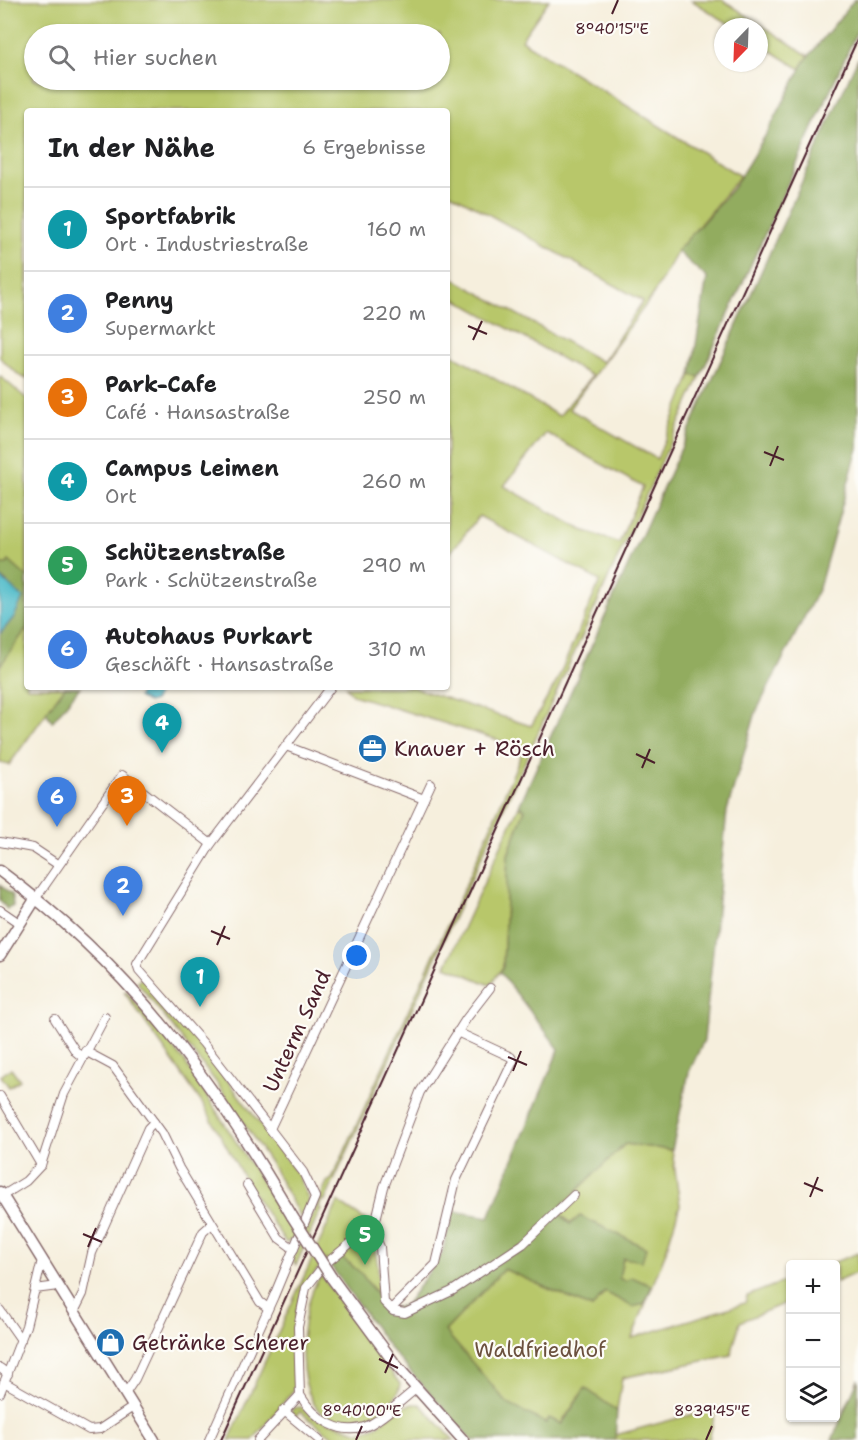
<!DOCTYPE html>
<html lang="de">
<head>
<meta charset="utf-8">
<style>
	body { margin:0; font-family:"Shantell Sans",sans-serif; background:#f6f6f6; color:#202124 }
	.controls { position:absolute; right:18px; bottom:18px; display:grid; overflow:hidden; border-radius:6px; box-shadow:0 2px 4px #0004 }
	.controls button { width:54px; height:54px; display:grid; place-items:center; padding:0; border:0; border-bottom:2px solid #e0e0e0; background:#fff; color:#202124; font:30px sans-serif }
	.compass { position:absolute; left:714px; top:18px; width:54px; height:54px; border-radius:50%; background:#fff; box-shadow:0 2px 4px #0004; rotate:203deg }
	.you { position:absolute; left:357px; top:956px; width:21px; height:21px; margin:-15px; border:4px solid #fff; border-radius:50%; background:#1a73e8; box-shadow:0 0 0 9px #1a73e833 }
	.badge { display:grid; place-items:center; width:39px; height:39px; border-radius:50%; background:#1f6fb2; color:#fff; font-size:20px; font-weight:700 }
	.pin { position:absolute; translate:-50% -50px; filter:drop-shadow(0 2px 3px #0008) }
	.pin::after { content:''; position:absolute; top:32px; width:21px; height:18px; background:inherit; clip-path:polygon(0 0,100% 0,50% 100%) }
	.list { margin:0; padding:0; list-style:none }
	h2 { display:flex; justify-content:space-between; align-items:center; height:78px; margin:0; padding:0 24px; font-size:26px }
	h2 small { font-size:20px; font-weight:400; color:#757577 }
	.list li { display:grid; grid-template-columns:39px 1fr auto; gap:18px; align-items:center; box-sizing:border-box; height:84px; padding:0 24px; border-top:2px solid #e0e0e0 }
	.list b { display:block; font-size:22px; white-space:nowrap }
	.list p { margin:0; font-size:20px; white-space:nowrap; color:#757577 }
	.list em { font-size:20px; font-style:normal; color:#757577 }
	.icon { flex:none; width:33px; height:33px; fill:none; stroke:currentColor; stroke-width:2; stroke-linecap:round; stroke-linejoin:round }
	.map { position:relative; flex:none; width:858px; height:1440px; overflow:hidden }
	.search { position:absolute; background:#fff; box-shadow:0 2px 4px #0004; left:24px; top:24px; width:426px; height:66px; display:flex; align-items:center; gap:15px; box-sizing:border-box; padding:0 21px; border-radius:33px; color:#757577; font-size:22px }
	.panel { position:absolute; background:#fff; box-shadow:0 2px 4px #0004; left:24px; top:108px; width:426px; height:582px; border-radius:6px }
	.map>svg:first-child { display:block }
	.green { fill:#b8c76a; stroke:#81734a; stroke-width:1.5; fill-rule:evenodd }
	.forest { fill:#92ac5e; stroke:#6e6644; stroke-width:1.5 }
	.water { fill:#4fbbc9; stroke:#4c6d7a; stroke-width:1.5 }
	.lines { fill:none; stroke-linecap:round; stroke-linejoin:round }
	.street-casing { stroke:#866869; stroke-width:10 }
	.secondary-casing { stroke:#866869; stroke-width:13 }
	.street { stroke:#fff; stroke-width:8 }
	.secondary { stroke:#fff; stroke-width:10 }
	.rail { stroke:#4a1f2b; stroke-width:2 }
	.secondary-bridge-casing { stroke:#866869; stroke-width:13; stroke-linecap:butt }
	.secondary-bridge { stroke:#fff; stroke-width:10 }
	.ticks { fill:none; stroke:#4a1f2b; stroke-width:2 }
	.labels { text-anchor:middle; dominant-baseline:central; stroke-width:4.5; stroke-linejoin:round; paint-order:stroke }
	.poi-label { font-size:21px; fill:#4a1f2b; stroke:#fdfcf7; text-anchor:start }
	.street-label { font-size:21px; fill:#4a1f2b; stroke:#fdfcf7 }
	.park-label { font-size:21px; fill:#6b513e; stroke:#fdfcf7 }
	.ticks-label { font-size:15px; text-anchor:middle; fill:#4a1f2b; stroke:#fdfcf7; stroke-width:4.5; stroke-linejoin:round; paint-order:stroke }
</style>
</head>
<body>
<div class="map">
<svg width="858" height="1440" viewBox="0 0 858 1440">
	<rect width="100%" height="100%" fill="#fdfcf7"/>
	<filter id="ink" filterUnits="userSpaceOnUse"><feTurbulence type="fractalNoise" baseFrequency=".0167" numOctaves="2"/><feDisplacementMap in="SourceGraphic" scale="12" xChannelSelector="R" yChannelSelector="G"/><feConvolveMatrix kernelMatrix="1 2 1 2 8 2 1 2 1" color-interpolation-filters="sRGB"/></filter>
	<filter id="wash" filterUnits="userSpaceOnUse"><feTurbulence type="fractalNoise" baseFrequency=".008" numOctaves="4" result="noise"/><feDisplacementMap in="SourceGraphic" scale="24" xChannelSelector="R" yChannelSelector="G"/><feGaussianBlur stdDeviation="1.35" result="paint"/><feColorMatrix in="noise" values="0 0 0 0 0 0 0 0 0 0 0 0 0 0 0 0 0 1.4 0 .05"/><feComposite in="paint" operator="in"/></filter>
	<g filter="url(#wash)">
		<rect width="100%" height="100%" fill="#f6efdd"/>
		<g class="green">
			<path d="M0,0H549L521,40L740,176L678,251L653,295L569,409L657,459L691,375L700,377L338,1172L325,1201L322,1200L319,1208L321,1209L296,1265L292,1260L327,1182L332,1179L470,875L524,748L353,695L346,687H412L531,726L556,683L600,581L479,516L447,557V351L559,416L592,376L447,294V275L602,362L643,301L447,191V111H27V379L20,376L0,358ZM34,34H440V80H34ZM546,433L643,487L619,543L582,530L504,486Z"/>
			<polygon points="691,0 723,0 809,56 800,69 759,43 759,27 734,27"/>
			<polygon points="0,376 27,399 27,588 0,566"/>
			<polygon points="27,627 27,687 65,687 9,765 0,763 0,661"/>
			<polygon points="519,806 525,809 508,855 503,967 490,985 446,966"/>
			<polygon points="143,977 214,1062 298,1175 309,1201 305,1214 300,1217 271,1164 216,1082 137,982"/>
			<polygon points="126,991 185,1062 297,1237 286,1243 248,1185 204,1106 124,992"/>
			<polygon points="11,1068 20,1080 9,1087 1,1076"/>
			<polygon points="625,1144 672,1150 680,1205 665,1254 632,1338 745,1303 747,1296 790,1279 790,1301 740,1322 731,1355 622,1378 617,1411 585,1388 561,1424 529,1440 445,1331 504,1269 592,1308 605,1292 633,1306 626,1281 619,1278 623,1257 571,1224 557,1210"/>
			<polygon points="338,1202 367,1221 364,1227 367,1236 373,1239 378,1266 378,1294 350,1263 330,1265 326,1259 303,1288 296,1311 296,1387 253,1440 229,1440"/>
			<polygon points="858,1253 858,1272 836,1282 836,1264 829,1264"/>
			<path d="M321,1275L400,1384C399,1396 389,1406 380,1414C368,1422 356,1427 341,1424C288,1413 297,1308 321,1275Z"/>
			<polygon points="413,1404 420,1404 454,1440 337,1440 300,1412 296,1416 291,1413 293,1408 301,1407 316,1418 360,1432 377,1426 401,1407"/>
			<polygon points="716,1408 709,1440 615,1440 615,1435"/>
		</g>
		<g class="forest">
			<polygon points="854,0 858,0 858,29 700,377 691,375 707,278 677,251 733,188 767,133 805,61"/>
			<polygon points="858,58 858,448 819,588 756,712 727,811 704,1040 689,1072 672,1150 625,1144 557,1210 570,1224 580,1216 646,1248 642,1261 623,1258 619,1278 626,1281 632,1277 652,1286 644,1304 633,1307 605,1292 592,1308 504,1269 445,1331 508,1404 546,1423 549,1418 562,1424 585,1388 617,1411 615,1440 472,1440 391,1350 330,1265 341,1257 361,1273 387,1310 405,1305 442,1254 453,1211 489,1217 559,1049 500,972 503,967 508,855 525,809 519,806"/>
			<polygon points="9,561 27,577 27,628 0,666 0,634 14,617 7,582 0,577 0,564 7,564"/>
			<polygon points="65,687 80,687 52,722 46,712"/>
			<polygon points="0,885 12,895 13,906 7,909 0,901"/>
			<polygon points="858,1379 858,1440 832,1440"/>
		</g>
		<g class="water">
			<polygon points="0,577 23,598 14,617 0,634"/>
			<polygon points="142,687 167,687 161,690 154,701 148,703 138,697"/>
		</g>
	</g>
	<g filter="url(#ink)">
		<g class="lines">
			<defs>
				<g id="street">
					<polyline points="286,746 424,799"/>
					<polyline points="0,842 33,848 57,864"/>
					<polyline points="36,898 122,775 211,844"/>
					<polyline points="0,910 19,923"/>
					<polyline points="490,988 466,1019 420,1092 384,1187 373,1232 380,1247 384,1302 393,1311 405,1313 452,1291 523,1244 574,1195"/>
					<polyline points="55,1019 76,1052 82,1057"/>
					<polyline points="85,1051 113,1066 162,1133 179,1168 260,1302 268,1308"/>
					<polyline points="0,1096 41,1165"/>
					<polyline points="270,1129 431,784"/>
					<polyline points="247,1185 279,1238 294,1249"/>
					<polyline points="2,1196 26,1181 41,1165 64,1094 105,1017"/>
					<polyline points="35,1289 58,1286"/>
					<polyline points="391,1309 436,1264 456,1180 513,1061 511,1057 457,1032"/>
					<polyline points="0,1310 21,1340"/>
					<polyline points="74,1312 83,1294 92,1253 148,1128 154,1122"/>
					<polyline points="0,1368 8,1374"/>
					<polyline points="4,1382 89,1430 100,1429 133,1407"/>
					<polyline points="0,1393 26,1326 42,1260"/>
					<polyline points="125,1394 135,1379 203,1232 212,1224"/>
					<polyline points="300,1395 298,1327 306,1288 324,1265 363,1233 373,1232"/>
					<path d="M300,1395C314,1419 343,1439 371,1424C388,1415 401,1400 416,1389"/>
					<polyline points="283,1410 319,1440"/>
					<polyline points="209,1440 274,1296 315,1197 303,1172 270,1129 203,1043 139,970 137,964 211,844 331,687"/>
					<polyline points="258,1440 300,1395"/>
				</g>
				<g id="secondary">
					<path d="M0,871C131,967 211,1078 292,1216"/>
					<polyline points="0,955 36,898"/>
					<polyline points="0,1192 154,1440"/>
					<polyline points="331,1277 395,1364 463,1440"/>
				</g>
			</defs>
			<use href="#street" class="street-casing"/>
			<use href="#secondary" class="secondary-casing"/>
			<use href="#street" class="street"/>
			<use href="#secondary" class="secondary"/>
			<polyline class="rail" points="221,1440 858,38"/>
			<defs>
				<polyline id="secondary-bridge" points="292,1216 331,1277"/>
			</defs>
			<use href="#secondary-bridge" class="secondary-bridge-casing"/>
			<use href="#secondary-bridge" class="secondary-bridge"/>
		</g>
	</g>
	<path class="ticks" d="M612,14L618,0M468,326L487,334M473,340L482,321M764,452L784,460M770,466L778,446M636,754L655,763M642,768L650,749M211,931L230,939M217,945L225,926M508,1057L527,1065M513,1071L521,1051M804,1183L823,1191M810,1197L818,1177M83,1234L102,1242M88,1247L96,1228M379,1359L398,1368M385,1373L393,1354M356,1440L362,1426M706,1440L712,1426"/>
	<defs>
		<symbol id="office-disc" viewBox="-11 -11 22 22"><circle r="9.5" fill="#1f6fb2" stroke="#fdfcf7"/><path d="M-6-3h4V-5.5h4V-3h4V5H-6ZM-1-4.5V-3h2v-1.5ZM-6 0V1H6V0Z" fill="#fff"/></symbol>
		<symbol id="shop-disc" viewBox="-11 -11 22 22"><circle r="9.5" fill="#1f6fb2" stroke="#fdfcf7"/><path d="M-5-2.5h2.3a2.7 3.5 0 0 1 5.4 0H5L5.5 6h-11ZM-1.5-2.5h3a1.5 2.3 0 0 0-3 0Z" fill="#fff"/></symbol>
	</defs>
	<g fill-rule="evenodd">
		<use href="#office-disc" x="356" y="732" width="33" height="33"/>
		<use href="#shop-disc" x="94" y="1326" width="33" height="33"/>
	</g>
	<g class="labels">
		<g class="poi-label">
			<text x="394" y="749">Knauer + Rösch</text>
			<text x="132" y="1343">Getränke Scherer</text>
		</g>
		<g class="street-label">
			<text transform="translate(297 1031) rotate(-65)">Unterm Sand</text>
		</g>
		<g class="park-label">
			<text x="540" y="1350">Waldfriedhof</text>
		</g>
	</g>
	<g class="ticks-label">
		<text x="612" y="34">8°40'15"E</text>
		<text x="362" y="1416">8°40'00"E</text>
		<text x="712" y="1416">8°39'45"E</text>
	</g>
</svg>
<div class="controls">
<button>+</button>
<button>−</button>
<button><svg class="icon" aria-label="layers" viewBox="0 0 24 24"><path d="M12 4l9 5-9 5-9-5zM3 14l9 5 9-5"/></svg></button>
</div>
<svg class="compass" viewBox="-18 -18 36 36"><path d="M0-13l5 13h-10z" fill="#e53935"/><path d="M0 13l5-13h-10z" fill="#757577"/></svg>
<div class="you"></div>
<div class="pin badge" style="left:200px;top:1007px;background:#0f9aa8">1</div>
<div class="pin badge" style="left:123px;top:916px;background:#3f7fe0">2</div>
<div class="pin badge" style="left:127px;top:826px;background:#e8710a">3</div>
<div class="pin badge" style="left:162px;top:753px;background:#0f9aa8">4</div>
<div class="pin badge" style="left:365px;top:1265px;background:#2e9e5b">5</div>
<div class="pin badge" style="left:57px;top:827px;background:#3f7fe0">6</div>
<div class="search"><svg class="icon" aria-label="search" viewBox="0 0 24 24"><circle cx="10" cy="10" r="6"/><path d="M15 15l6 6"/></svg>Hier suchen</div>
<section class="panel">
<h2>In der Nähe<small>6 Ergebnisse</small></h2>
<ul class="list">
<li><span class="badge" style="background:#0f9aa8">1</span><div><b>Sportfabrik</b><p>Ort · Industriestraße</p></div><em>160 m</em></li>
<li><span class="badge" style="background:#3f7fe0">2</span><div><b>Penny</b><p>Supermarkt</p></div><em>220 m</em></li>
<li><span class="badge" style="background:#e8710a">3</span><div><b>Park-Cafe</b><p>Café · Hansastraße</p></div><em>250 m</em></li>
<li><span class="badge" style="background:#0f9aa8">4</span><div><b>Campus Leimen</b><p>Ort</p></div><em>260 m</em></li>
<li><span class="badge" style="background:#2e9e5b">5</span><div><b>Schützenstraße</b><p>Park · Schützenstraße</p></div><em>290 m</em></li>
<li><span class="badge" style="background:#3f7fe0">6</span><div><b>Autohaus Purkart</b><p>Geschäft · Hansastraße</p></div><em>310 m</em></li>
</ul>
</section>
</div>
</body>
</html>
